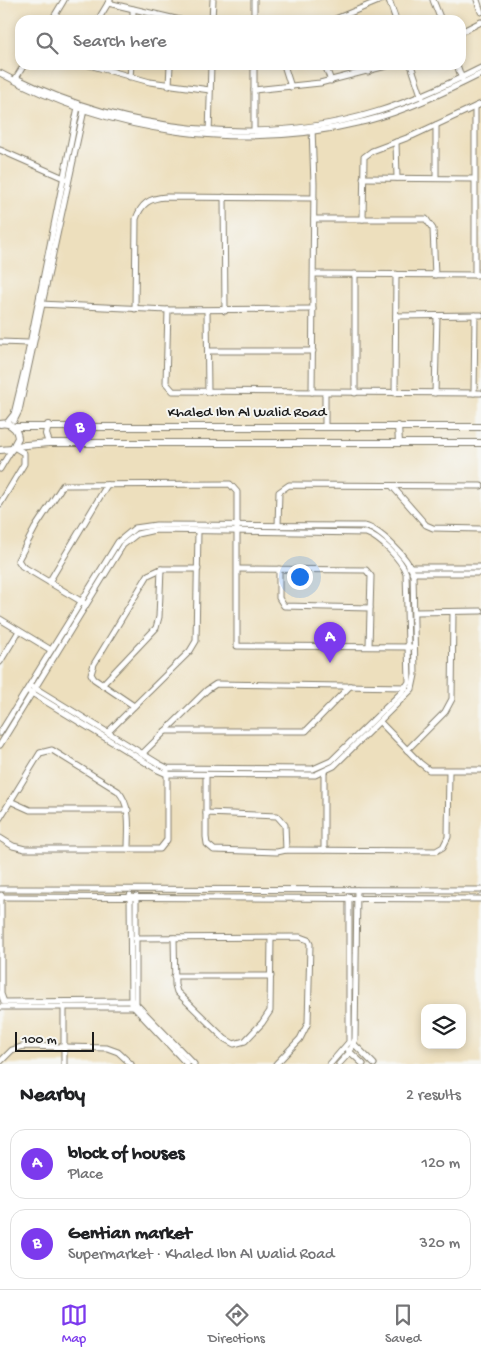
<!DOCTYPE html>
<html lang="en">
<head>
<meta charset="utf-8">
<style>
	body { margin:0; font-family:"Gochi Hand",sans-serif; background:#f2f2f2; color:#202124 }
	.controls { position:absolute; right:15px; bottom:15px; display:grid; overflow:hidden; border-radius:10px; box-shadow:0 2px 8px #0003 }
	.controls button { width:45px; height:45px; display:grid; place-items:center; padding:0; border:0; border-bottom:1px solid #e0e0e0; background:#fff; color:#202124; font:25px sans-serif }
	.scale { position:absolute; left:15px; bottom:12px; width:79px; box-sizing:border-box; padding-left:5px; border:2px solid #1c1c1c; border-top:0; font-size:14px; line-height:18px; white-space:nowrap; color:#1c1c1c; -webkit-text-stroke:4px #f6f6f2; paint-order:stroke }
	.you { position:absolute; left:299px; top:576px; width:18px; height:18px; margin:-12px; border:4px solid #fff; border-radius:50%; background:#1a73e8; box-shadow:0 0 0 8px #1a73e833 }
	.badge { display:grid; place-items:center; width:32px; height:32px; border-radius:50%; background:#7c3aed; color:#fff; font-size:16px; font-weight:700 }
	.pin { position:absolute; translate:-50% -41px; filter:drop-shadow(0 1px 2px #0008) }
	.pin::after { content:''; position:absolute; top:26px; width:18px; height:15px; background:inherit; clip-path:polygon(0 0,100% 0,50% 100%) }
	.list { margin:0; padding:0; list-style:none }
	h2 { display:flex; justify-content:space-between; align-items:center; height:65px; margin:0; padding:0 20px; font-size:21px }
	h2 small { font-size:16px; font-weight:400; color:#757577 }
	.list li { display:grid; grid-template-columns:32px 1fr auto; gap:15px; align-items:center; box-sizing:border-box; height:70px; margin:0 10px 10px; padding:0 10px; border:1px solid #e0e0e0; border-radius:15px }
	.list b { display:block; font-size:19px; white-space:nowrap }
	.list p { margin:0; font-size:16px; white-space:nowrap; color:#757577 }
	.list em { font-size:16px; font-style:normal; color:#757577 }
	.icon { flex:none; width:28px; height:28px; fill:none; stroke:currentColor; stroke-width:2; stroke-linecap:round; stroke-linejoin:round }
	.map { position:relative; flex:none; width:481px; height:1064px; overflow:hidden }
	.search { position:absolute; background:#fff; box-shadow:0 2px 8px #0003; left:15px; right:15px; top:15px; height:55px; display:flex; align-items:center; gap:12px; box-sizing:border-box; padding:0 18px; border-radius:15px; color:#757577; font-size:19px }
	.sheet { height:225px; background:#fff }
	nav { display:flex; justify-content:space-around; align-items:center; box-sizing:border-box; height:70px; border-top:1px solid #e0e0e0; background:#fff; font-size:14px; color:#757577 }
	nav a { display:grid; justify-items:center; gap:2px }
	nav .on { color:#7c3aed }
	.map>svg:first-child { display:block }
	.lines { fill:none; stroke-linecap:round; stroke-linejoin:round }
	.minor-casing { stroke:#847e6c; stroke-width:7 }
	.tertiary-casing { stroke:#847e6c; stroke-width:8 }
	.minor { stroke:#fff; stroke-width:5 }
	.tertiary { stroke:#fff; stroke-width:6 }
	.labels { text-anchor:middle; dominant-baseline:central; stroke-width:4; stroke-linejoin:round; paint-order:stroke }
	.street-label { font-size:15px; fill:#1c1c1c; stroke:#f6f6f2 }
</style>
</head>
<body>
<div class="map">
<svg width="481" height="1064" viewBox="0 0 481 1064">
	<rect width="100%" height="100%" fill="#f6f6f2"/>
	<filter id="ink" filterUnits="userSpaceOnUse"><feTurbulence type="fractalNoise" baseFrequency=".02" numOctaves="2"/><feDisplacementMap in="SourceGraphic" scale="10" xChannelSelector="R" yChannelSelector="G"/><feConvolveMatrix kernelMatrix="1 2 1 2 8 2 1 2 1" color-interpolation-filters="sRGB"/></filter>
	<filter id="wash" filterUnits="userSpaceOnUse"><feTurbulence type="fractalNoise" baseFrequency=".0096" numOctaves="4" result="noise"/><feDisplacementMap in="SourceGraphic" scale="20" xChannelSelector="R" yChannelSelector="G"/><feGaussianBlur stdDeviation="1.12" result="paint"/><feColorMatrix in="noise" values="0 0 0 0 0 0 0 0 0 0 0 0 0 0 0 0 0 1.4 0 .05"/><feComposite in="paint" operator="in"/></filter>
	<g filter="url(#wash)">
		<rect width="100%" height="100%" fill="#eddfbd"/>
	</g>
	<g filter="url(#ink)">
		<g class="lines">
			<defs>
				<g id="minor">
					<polyline points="389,0 396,20"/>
					<polyline points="433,0 441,20"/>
					<polyline points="477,0 481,12"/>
					<polyline points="108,3 180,20"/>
					<polyline points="52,20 64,0"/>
					<polyline points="98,20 110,0"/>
					<polyline points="133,20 133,9"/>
					<polyline points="212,20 213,0"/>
					<polyline points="254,20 254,0"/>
					<polyline points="333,20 381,0"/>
					<polyline points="461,32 481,22"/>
					<polyline points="89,65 150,82 210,90"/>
					<polyline points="284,65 291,87"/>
					<polyline points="325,65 331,81"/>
					<polyline points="366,65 368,72"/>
					<polyline points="411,65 422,98"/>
					<polyline points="457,65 462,79"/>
					<path d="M0,73C112,134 241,152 366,121C405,111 445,92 481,74"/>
					<polyline points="130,77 131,65"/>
					<polyline points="16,78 24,65"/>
					<path d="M18,79C125,132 261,147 376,112C413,101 447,85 481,68"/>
					<polyline points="169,86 170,65"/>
					<polyline points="254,90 320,83 390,65"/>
					<polyline points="475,107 475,275"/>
					<polyline points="312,128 314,184 312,392"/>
					<polyline points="254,130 254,65"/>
					<polyline points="209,134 211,65"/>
					<polyline points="396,142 397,178"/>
					<polyline points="0,150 66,179"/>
					<polyline points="363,178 474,179"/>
					<polyline points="436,178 436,125"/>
					<polyline points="224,197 225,311"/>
					<polyline points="314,219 426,219 433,229 435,275"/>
					<polyline points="363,219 364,157 372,151 412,136 481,104"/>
					<polyline points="314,274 481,275"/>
					<polyline points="40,304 168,310 313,309"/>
					<path d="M135,309L136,219C141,204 149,198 166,197L314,198"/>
					<polyline points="168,310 166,383 173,391 481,393"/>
					<polyline points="207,311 208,392"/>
					<polyline points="396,316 481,315"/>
					<polyline points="0,342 29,343"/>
					<polyline points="208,351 313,351"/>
					<polyline points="355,393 355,274"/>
					<polyline points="395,393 396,274"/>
					<polyline points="435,393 437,316"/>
					<polyline points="474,393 475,315"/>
					<polyline points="14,421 19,411 84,110"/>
					<polyline points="7,423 14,414 25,368 78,107"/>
					<polyline points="325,425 325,393"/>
					<polyline points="0,469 12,449"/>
					<polyline points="392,486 426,525 433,528 481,529"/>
					<polyline points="0,504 24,464 24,453 14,447"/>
					<polyline points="278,526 279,492 289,485 481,486"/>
					<polyline points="409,567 481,567"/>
					<polyline points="238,569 366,570 371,576 369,646"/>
					<polyline points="279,569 279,598 284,606 370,608"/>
					<polyline points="412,573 481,573"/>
					<polyline points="49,582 107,485"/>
					<polyline points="84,603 22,566 18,560 35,528 63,485 230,484 237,492 237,646 412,647"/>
					<polyline points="415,612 481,611"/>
					<polyline points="0,619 51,650"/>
					<polyline points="0,662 19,631"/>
					<polyline points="102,685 156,628 159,617 161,569"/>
					<polyline points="134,706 94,679 91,674 94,664 148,575 161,569 198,569"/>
					<polyline points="380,722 420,763 429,770 481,770"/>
					<polyline points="165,731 306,731 350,686"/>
					<polyline points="108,732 190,651 196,641 198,531"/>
					<path d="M0,733L118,542L135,528L156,525L364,526C380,529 408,558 413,573L415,675L412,689L334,766L315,775L167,774L158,770L27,690"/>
					<path d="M0,745L123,545L137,534L155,530L366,533C380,538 401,559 406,573L409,682L403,691L331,761L313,769L167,768L159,764L35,688L30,685"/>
					<polyline points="407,750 445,712 452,699 453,612"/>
					<polyline points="142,754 207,690 216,684 406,687"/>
					<polyline points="324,772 324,850"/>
					<polyline points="206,775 206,837 207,844 214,850 277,852 286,850 436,851 443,847 448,837 449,771"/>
					<polyline points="10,801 30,810 128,810"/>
					<polyline points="206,813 277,816 285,825 286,850"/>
					<path d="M0,818L40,753L52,750L118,791C132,807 128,829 128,849"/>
					<polyline points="0,838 13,846 25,849 160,849 167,840 167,771"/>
					<polyline points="0,889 481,890"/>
					<polyline points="1,895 1,994 4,1002 135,1001"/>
					<polyline points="130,895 131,1004 187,1064"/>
					<polyline points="136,896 136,1004 194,1064"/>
					<polyline points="0,897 481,899"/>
					<polyline points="135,938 300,937 308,940 310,944 308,1023 300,1039 276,1064"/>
					<polyline points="174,938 175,985 177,992 225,1039 234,1044 245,1041 262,1023 270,1011 271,937"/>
					<polyline points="174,976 271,976"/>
					<polyline points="0,1007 134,1007"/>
					<polyline points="353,1043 374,1064"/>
					<polyline points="348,1050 363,1064"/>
					<polyline points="0,1062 12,1050 24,1046 107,1048 118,1052 131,1064"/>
					<polyline points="64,1064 64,1008"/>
					<polyline points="330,1064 349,1042 349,896"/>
					<polyline points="339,1064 350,1052 355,1039 357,890"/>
				</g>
				<g id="tertiary">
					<path d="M0,424C10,422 17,428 18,438L12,449L0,450"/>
					<polyline points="48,425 46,434 49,443"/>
					<polyline points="398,426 399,443"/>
					<polyline points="13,427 481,427"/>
					<polyline points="15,446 49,443 481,443"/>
				</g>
			</defs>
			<use href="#minor" class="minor-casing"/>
			<use href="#tertiary" class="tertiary-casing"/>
			<use href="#minor" class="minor"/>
			<use href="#tertiary" class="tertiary"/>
		</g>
	</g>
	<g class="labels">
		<g class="street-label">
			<text x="247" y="413">Khaled Ibn Al Walid Road</text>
		</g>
	</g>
</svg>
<div class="controls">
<button><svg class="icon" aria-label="layers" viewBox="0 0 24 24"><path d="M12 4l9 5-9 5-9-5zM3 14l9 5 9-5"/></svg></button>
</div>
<div class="scale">100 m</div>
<div class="you"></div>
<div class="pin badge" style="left:330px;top:663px">A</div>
<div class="pin badge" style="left:80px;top:453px">B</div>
<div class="search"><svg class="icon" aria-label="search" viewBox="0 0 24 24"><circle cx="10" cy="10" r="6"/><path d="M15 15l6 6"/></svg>Search here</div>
</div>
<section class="sheet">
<h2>Nearby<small>2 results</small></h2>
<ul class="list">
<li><span class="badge">A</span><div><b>block of houses</b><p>Place</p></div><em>120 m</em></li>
<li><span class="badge">B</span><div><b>Gentian market</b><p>Supermarket · Khaled Ibn Al Walid Road</p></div><em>320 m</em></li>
</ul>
</section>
<nav>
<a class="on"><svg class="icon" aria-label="map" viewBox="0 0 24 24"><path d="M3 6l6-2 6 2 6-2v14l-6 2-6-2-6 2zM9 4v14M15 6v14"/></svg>Map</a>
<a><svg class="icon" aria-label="directions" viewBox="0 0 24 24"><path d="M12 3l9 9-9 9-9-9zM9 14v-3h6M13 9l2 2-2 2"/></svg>Directions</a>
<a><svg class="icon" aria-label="saved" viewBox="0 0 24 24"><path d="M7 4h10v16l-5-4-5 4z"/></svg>Saved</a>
</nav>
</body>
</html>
